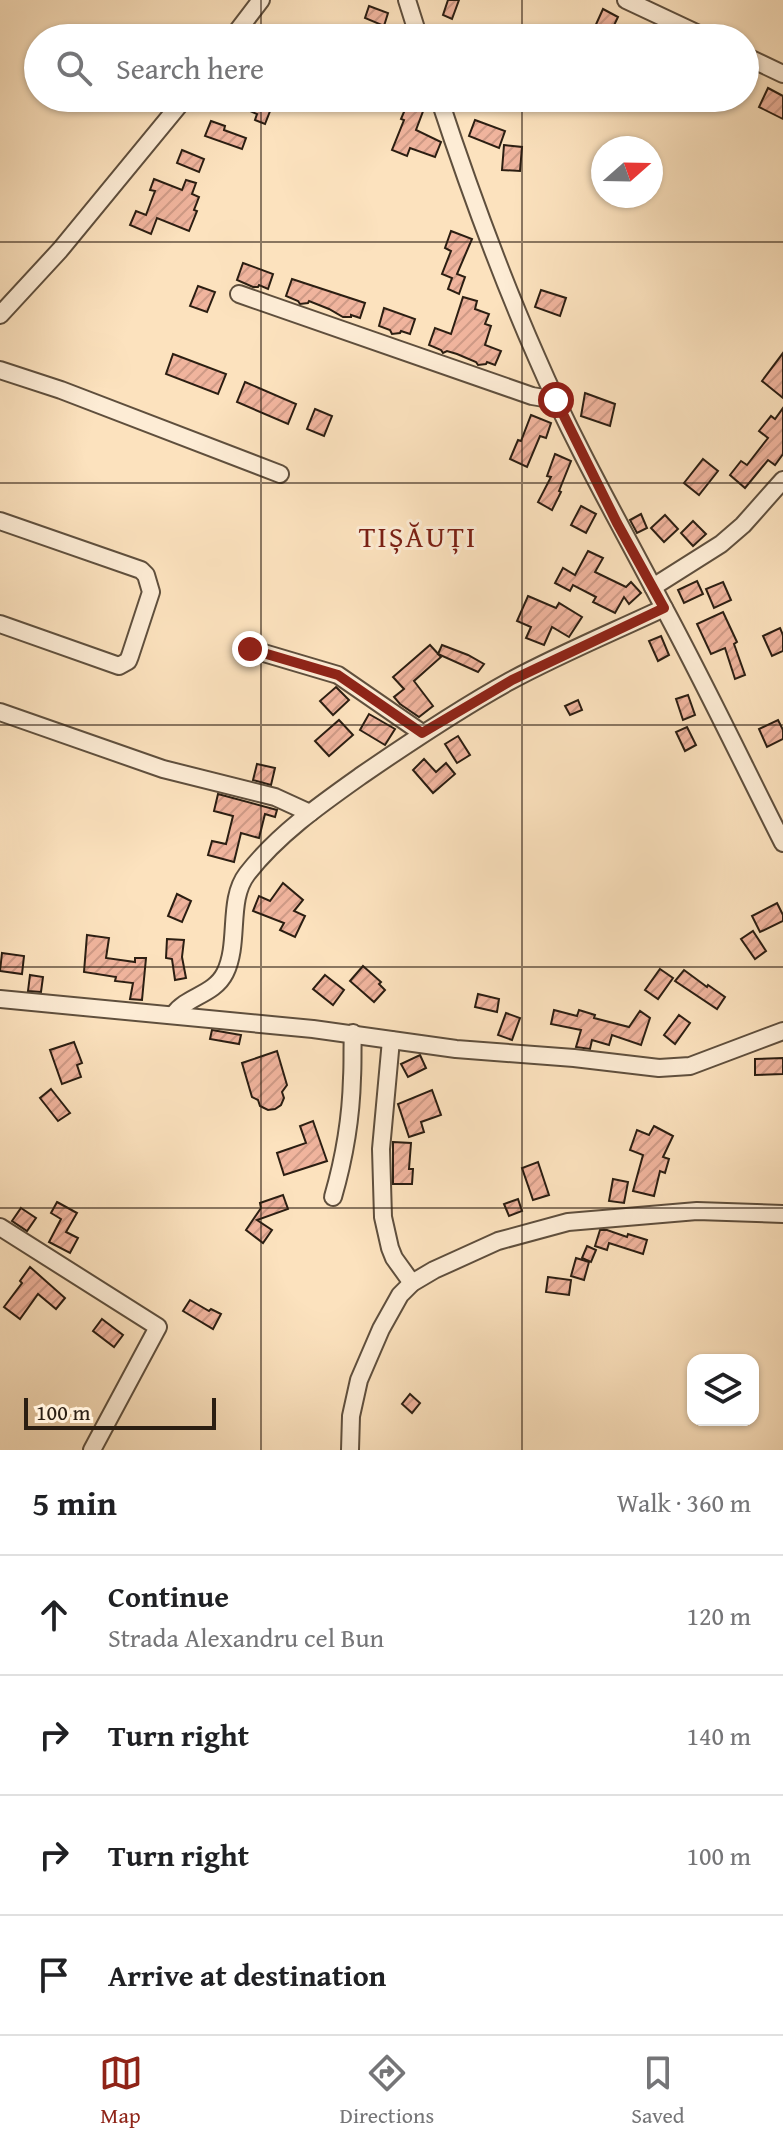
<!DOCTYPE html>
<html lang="en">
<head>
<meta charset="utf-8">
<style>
	body { margin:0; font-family:"Gentium Book Plus",serif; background:#f2f2f2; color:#202124 }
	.controls { position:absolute; right:24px; bottom:24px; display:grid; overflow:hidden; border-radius:16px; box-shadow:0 2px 6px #0004 }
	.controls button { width:72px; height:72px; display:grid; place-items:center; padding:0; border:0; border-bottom:2px solid #e0e0e0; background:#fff; color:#202124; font:40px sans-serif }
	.compass { position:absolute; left:591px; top:136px; width:72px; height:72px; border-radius:50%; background:#fff; box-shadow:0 2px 6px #0004; rotate:70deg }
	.scale { position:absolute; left:24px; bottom:20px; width:192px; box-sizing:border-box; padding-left:8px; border:4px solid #2b1e12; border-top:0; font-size:22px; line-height:28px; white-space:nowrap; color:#2b1e12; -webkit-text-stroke:6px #fdecd5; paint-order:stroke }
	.stop { position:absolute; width:24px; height:24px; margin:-18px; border:6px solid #8f2418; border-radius:50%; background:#fff }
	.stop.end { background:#8f2418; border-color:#fff; box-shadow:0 2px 8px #0008 }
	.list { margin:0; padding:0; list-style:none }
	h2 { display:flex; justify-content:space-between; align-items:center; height:104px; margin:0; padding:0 32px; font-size:34px }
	h2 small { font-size:26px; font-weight:400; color:#757577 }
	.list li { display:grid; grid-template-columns:52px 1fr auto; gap:24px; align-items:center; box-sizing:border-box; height:120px; padding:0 32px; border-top:2px solid #e0e0e0 }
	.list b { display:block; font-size:30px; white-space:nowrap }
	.list p { margin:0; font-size:26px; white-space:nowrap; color:#757577 }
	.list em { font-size:26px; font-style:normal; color:#757577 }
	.icon { flex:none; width:44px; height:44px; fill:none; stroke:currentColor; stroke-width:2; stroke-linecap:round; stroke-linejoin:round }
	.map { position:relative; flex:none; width:783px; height:1450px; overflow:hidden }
	.search { position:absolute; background:#fff; box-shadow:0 2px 6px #0004; left:24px; right:24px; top:24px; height:88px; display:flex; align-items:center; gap:20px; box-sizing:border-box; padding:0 28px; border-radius:44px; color:#757577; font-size:30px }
	.sheet { height:584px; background:#fff }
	nav { display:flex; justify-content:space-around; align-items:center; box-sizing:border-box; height:112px; border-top:2px solid #e0e0e0; background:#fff; font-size:22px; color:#757577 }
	nav a { display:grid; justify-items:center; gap:4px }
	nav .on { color:#8f2418 }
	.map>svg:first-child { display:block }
	.building { fill:url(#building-hatch); stroke:#2b1e12; stroke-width:2 }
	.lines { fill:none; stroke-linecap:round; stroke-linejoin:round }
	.minor-casing { stroke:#5f4f3d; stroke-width:20 }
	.minor { stroke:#fdecd5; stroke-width:16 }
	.route { stroke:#8f2418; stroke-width:10 }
	.grid { fill:none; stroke:#2b1e12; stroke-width:2; stroke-opacity:0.55 }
	.labels { text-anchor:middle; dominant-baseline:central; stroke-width:6; stroke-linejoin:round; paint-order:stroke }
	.quarter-label { font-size:30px; letter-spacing:2px; fill:#7a1f14; stroke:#fdecd5 }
</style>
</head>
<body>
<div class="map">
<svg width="783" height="1450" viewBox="0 0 783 1450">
	<defs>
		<pattern id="building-hatch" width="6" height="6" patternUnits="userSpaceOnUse" patternTransform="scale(2)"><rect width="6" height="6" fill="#f0b49d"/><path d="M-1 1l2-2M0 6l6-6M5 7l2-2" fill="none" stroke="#ce9a86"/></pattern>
	</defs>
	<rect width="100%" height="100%" fill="#fce2be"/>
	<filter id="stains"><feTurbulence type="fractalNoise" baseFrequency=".0025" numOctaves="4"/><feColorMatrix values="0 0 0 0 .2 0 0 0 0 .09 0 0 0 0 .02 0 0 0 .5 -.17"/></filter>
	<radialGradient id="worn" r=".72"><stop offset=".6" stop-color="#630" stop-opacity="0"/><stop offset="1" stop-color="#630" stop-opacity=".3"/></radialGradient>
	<g class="building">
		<polygon points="448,0 459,0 452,19 443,15"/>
		<polygon points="369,6 388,13 384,26 365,18"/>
		<polygon points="603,9 618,17 608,38 593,31"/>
		<polygon points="768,88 783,96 783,119 759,107"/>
		<polygon points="254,99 272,106 265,124 255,120 257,114 250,111"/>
		<polygon points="409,100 425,106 416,130 441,142 435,157 410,148 407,156 392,150 404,120 401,119"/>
		<polygon points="475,120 505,131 499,148 469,136"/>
		<polygon points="211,121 225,126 224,130 246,138 242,149 205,136"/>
		<polygon points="504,145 522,147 520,171 502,170"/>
		<polygon points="182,150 204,159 199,172 177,163"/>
		<polygon points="154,179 182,190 186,180 196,183 192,194 199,197 194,210 197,211 189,231 157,218 151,234 130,225 136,211 146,215 155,191 150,190"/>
		<polygon points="451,231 472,239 457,274 465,277 459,294 448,289 452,278 442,274 451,251 445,248"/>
		<polygon points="243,263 273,274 268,289 259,285 258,287 253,287 237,280"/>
		<polygon points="292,279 365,303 360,318 351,315 351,317 343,317 329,309 309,301 308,303 300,304 298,301 286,296"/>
		<polygon points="198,286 215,292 207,312 190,306"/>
		<polygon points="541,290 566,298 560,316 535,307"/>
		<polygon points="463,297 477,301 475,309 489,314 485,324 491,326 485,345 501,351 495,365 487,362 486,364 478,365 476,362 457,354 447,351 443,353 441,350 429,345 435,328 451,334"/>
		<polygon points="384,308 415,319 410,334 401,331 400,333 392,334 390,330 379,326"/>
		<polygon points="783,353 783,398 762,381"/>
		<polygon points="173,354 226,374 218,394 166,374"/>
		<polygon points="245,382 296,404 288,424 237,402"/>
		<polygon points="585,393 615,404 610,426 581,416"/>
		<polygon points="783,408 783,454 775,465 768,460 745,488 730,475 741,461 747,465 768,438 759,431 771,416 775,419"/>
		<polygon points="315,409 332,416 324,436 307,429"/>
		<polygon points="531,415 551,423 546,438 540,436 527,467 510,459 518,440 521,441"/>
		<polygon points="555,454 571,461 559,491 561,492 552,510 538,502 551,477 547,476"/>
		<polygon points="703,459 718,471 699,495 684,483"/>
		<polygon points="581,506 596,514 586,533 571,525"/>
		<polygon points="641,514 647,528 637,533 630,520"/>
		<polygon points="665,515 678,529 664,542 651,528"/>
		<polygon points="693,521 706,534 693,546 681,533"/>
		<polygon points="588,551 603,558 595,572 626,587 631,582 641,593 629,604 624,597 615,613 593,602 596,597 573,585 570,591 555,583 563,568 575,575"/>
		<polygon points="697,581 703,594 684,603 678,590"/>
		<polygon points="723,582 731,600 714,608 706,589"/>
		<polygon points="528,596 556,608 559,603 582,617 569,637 552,627 544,645 526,638 531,627 517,621"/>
		<polygon points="723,612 737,642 734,644 745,675 735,679 725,648 711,654 697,624"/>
		<polygon points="780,628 783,635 783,651 772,656 763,636"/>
		<polygon points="661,636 669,655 658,661 649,641"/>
		<polygon points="430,645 441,657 414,681 433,706 419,717 400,704 394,697 404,689 393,677"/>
		<polygon points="442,645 468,655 484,664 478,672 438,654"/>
		<polygon points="336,687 349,700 333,715 320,701"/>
		<polygon points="688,695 695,715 683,720 676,699"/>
		<polygon points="578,700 582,710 570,715 565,706"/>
		<polygon points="369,714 395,729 385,745 360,730"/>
		<polygon points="339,720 353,735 329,756 315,741"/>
		<polygon points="778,720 783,730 783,739 767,747 759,729"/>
		<polygon points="687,727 696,745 685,751 676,732"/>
		<polygon points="458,736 470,755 457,763 445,744"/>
		<polygon points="424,759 436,772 446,763 455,774 433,793 413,770"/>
		<polygon points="257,764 275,768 271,785 253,780"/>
		<polygon points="218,794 277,810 275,817 265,814 259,838 241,833 234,862 208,855 212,841 226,844 233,816 214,811"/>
		<polygon points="283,883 303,900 294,911 305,916 295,937 280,930 284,923 253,911 259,896 270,901"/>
		<polygon points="177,894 191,901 182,922 168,916"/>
		<polygon points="777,903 783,915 783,921 760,932 752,916"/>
		<polygon points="753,931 766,951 755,959 741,939"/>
		<polygon points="87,935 109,938 106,958 135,962 135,958 146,958 142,1000 130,999 133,983 115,981 116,977 84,972"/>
		<polygon points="167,939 184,940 182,957 186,978 175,980 172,959 166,958"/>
		<polygon points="2,953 24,956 22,974 0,971"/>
		<polygon points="363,966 381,982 379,984 385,990 374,1002 350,981"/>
		<polygon points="660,969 673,978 658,999 645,990"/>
		<polygon points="684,970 707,987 708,985 725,997 717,1009 675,981"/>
		<polygon points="30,975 43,977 41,992 28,991"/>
		<polygon points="325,975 344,990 333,1005 313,989"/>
		<polygon points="478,994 499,999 497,1012 475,1007"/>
		<polygon points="554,1010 577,1016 579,1010 595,1015 594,1018 629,1027 640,1011 650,1018 641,1045 612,1035 609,1045 592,1040 590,1049 576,1047 581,1030 551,1024"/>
		<polygon points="506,1013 520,1018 512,1040 498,1035"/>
		<polygon points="679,1015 690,1023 675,1044 664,1035"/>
		<polygon points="212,1030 241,1035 239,1044 210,1039"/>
		<polygon points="74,1042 82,1063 77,1065 81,1077 62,1084 50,1050"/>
		<polygon points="277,1051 287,1085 282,1092 284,1098 281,1105 275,1109 268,1110 260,1106 258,1100 252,1097 242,1063"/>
		<polygon points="420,1055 426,1068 408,1077 401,1064"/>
		<polygon points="783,1058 783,1074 755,1075 755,1059"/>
		<polygon points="51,1089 70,1113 58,1121 40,1098"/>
		<polygon points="432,1090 441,1115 421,1122 424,1132 409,1137 398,1104"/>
		<polygon points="313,1121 327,1161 284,1175 277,1153 306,1143 300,1126"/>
		<polygon points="654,1126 673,1136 663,1157 669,1159 665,1173 660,1171 654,1196 633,1191 643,1155 630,1150 637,1130 649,1135"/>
		<polygon points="393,1142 411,1143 409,1169 413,1169 412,1184 393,1184"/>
		<polygon points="538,1162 549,1195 533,1200 522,1168"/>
		<polygon points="613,1179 628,1182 624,1203 609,1201"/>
		<polygon points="283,1195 288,1209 257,1220 272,1230 263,1243 246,1230 261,1208 260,1203"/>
		<polygon points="518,1199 522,1211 509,1216 504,1204"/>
		<polygon points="57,1202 77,1213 66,1232 78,1238 70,1253 49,1242 61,1219 51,1213"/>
		<polygon points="21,1208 36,1218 27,1231 12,1221"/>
		<polygon points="600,1230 607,1230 627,1237 628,1234 647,1240 643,1254 609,1243 607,1250 595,1246"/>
		<polygon points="587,1246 596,1250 591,1262 582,1258"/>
		<polygon points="576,1258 589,1262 584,1280 571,1276"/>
		<polygon points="30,1267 65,1298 56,1309 38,1294 20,1319 4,1307 22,1283 20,1281"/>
		<polygon points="548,1277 571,1280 569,1295 546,1292"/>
		<polygon points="190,1300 209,1311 211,1309 221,1314 213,1329 183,1311"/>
		<polygon points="102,1319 123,1335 114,1347 93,1331"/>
		<polygon points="410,1394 420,1403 412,1413 402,1404"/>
	</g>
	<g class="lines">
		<defs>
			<g id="minor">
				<polyline points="407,0 419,38"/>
				<polyline points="626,0 707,38"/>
				<polyline points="232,38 261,0"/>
				<polyline points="745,56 783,74"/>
				<path d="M439,98C468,186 500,274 537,358C574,444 620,524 663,606C705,684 743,764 783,843"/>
				<polyline points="239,294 532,396 556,400"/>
				<polyline points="0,315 60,250 185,98"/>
				<polyline points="0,370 61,390 280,474"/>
				<polyline points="0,521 141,570 146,575 151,592 130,656 128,661 119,666 0,624"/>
				<polyline points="653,587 721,544 743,525 783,480"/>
				<polyline points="250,649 338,675 422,733"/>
				<polyline points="0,712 163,769 275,797 310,813"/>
				<polyline points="0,999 313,1029 456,1049 574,1058 659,1068 690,1066 783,1031"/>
				<path d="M174,1014C187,996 214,995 225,973C240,943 227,900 247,874C278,834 321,804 362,775C410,742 459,709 510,681C560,654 613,632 664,608"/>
				<polyline points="391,1040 381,1149 383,1217 390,1248 394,1258 412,1283"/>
				<path d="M333,1197C344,1159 351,1119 352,1078C353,1063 352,1048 353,1033"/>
				<polyline points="0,1227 158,1327 92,1450"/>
				<polyline points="350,1450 351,1416 359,1380 381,1329 400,1295 412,1283 434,1270 498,1241 568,1222 697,1211 783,1214"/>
			</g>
		</defs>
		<use href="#minor" class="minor-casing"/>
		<use href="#minor" class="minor"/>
	</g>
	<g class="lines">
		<polyline class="route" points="250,649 338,675 422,733 512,680 664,608 617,523 556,400"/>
	</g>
	<path class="grid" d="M261,0V38M522,0V38M261,98V1450M522,98V1450M0,242H783M0,483H783M0,725H783M0,967H783M0,1208H783"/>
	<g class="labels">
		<g class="quarter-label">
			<text x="418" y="536">TIȘĂUȚI</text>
		</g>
	</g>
	<rect width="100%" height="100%" filter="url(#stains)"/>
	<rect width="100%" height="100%" fill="url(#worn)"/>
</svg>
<div class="controls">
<button><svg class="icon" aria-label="layers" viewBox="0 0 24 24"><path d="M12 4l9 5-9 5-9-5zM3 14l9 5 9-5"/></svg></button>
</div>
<svg class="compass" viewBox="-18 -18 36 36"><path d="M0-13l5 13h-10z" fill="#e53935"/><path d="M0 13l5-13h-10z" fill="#757577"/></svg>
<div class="scale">100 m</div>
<div class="stop" style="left:556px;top:400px"></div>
<div class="stop end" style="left:250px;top:649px"></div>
<div class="search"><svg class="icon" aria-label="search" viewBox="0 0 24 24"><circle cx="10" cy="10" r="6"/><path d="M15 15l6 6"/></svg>Search here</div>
</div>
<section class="sheet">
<h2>5 min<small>Walk · 360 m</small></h2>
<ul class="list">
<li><svg class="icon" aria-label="ahead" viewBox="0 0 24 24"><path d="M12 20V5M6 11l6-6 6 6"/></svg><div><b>Continue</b><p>Strada Alexandru cel Bun</p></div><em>120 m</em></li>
<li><svg class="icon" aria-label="right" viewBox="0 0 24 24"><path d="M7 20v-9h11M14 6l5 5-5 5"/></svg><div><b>Turn right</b></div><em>140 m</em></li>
<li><svg class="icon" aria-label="right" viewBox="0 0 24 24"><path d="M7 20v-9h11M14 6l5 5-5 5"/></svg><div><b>Turn right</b></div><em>100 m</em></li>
<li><svg class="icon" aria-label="arrive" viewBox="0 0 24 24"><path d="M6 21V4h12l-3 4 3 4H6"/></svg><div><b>Arrive at destination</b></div></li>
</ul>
</section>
<nav>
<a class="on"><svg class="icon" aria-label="map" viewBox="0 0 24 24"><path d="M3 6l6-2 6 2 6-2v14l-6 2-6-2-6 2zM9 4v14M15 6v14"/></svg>Map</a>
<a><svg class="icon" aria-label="directions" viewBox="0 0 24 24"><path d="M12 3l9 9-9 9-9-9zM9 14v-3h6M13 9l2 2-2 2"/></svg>Directions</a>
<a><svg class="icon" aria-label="saved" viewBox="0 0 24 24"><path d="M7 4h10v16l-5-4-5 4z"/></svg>Saved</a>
</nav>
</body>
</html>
